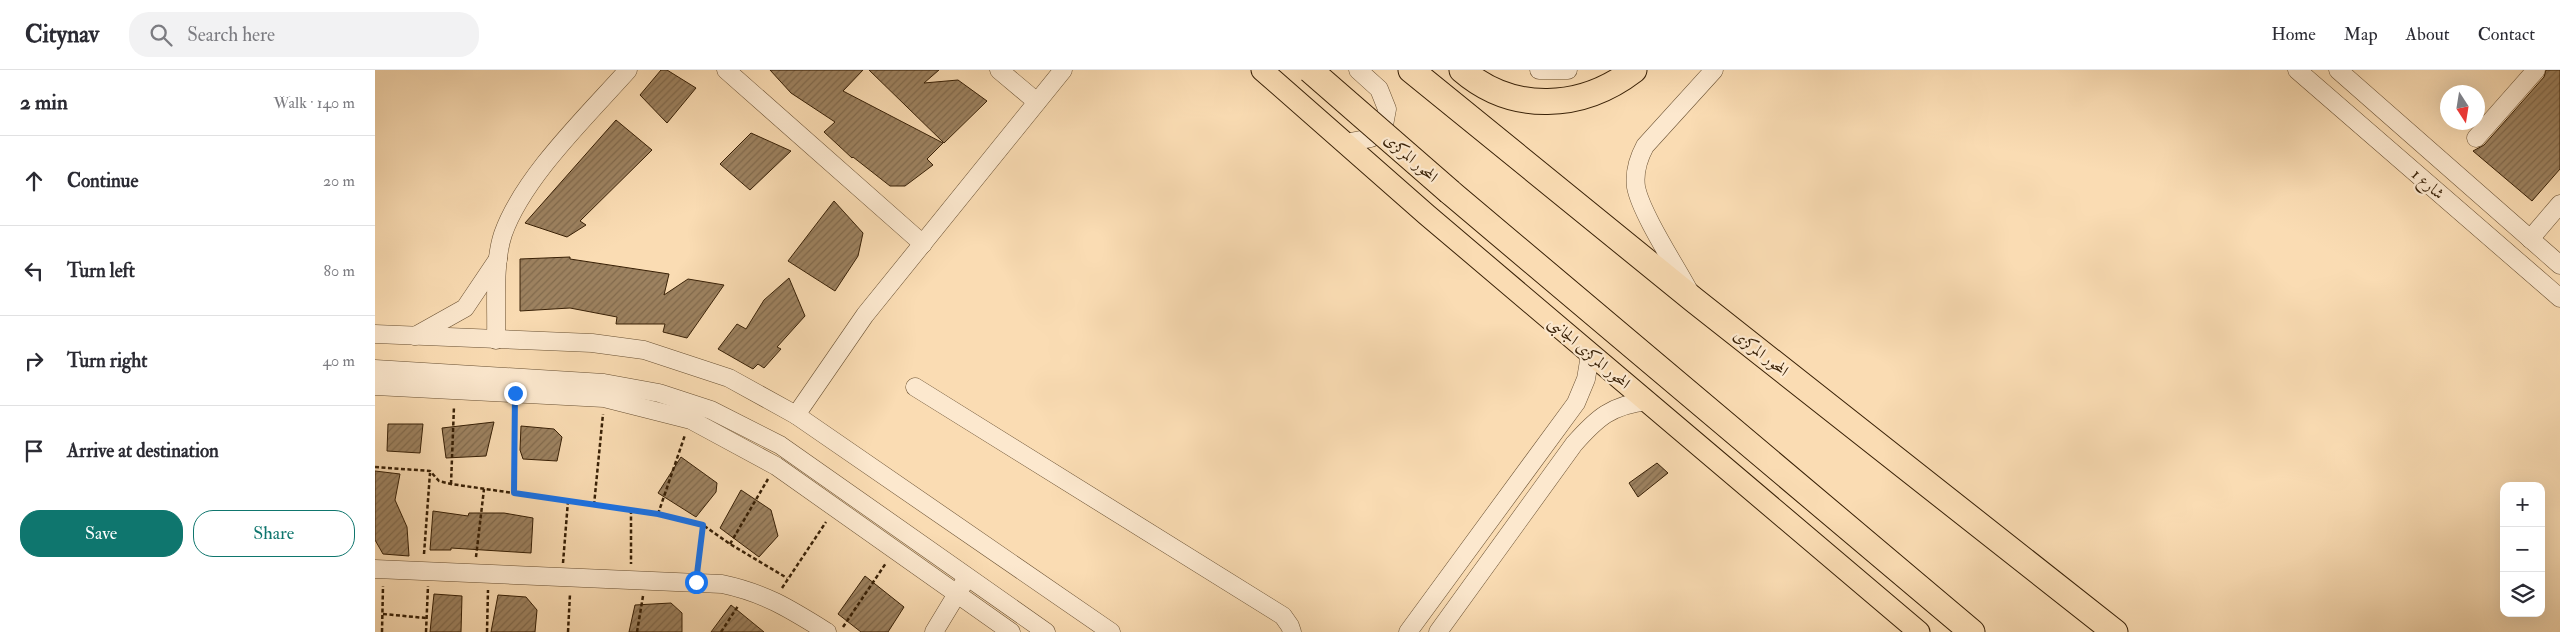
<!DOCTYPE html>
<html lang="en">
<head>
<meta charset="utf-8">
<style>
	body { margin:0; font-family:"IM FELL Double Pica",Amiri,serif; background:#f2f2f3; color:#2b2b33 }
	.controls { position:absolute; right:15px; bottom:15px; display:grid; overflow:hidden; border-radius:10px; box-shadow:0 5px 20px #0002 }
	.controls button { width:45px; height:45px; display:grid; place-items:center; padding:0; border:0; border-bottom:1px solid #e1e1e2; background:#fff; color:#2b2b33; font:25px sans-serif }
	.compass { position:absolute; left:2065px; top:15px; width:45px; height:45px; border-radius:50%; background:#fff; box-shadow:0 5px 20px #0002; rotate:168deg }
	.stop { position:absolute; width:15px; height:15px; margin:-11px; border:4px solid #1a73e8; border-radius:50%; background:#fff }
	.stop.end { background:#1a73e8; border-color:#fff; box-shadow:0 1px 5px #0008 }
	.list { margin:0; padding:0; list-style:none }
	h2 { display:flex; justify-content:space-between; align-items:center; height:65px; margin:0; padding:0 20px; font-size:21px }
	h2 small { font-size:16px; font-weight:400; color:#7c7c81 }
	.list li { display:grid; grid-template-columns:32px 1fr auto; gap:15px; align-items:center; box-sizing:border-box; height:90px; padding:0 20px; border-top:1px solid #e1e1e2 }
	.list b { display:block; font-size:19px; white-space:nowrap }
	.list em { font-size:16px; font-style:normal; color:#7c7c81 }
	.actions { display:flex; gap:10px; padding:15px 20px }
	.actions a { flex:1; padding:11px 0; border:1px solid #0f766e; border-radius:20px; text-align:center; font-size:18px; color:#0f766e }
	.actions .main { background:#0f766e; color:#fff }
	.icon { flex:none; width:28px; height:28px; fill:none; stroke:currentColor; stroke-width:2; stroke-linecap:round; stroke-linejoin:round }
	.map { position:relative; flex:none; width:2185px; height:562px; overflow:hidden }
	header { display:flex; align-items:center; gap:30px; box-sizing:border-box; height:70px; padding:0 25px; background:#fff; border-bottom:1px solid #e1e1e2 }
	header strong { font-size:24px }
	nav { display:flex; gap:28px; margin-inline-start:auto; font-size:18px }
	.search { width:350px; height:45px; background:#f2f2f3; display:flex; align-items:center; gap:12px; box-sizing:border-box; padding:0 18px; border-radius:20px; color:#7c7c81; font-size:19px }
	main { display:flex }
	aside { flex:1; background:#fff }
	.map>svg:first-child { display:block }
	.building { fill:url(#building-hatch); stroke:#382006 }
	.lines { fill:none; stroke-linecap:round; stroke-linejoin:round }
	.minor-casing { stroke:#684f31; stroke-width:19 }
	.major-casing { stroke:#382006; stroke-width:23 }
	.highway-casing { stroke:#382006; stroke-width:27 }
	.path { stroke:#382006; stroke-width:2.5; stroke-dasharray:4 2.5; stroke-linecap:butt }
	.minor { stroke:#fce8ce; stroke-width:18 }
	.major { stroke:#fadcb3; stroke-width:21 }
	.highway { stroke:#fadcb3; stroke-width:25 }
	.highway-bridge-casing { stroke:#382006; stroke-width:27; stroke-linecap:butt }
	.highway-bridge { stroke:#fadcb3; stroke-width:25 }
	.route { stroke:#1a73e8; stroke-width:6 }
	.labels { text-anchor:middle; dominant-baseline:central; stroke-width:4.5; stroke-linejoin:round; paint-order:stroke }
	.street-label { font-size:16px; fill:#382006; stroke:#fce8ce }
</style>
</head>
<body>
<header>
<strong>Citynav</strong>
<div class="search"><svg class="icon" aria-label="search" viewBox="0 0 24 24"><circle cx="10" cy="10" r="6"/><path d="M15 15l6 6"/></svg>Search here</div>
<nav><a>Home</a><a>Map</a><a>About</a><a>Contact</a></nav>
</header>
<main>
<aside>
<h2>2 min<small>Walk · 140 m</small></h2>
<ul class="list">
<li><svg class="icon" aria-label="ahead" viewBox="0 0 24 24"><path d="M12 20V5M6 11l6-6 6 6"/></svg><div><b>Continue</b></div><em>20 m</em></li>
<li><svg class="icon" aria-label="left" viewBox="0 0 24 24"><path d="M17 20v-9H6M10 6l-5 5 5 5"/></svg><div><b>Turn left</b></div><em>80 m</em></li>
<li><svg class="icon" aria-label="right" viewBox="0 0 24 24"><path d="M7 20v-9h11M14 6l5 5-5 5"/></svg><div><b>Turn right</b></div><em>40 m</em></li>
<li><svg class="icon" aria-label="arrive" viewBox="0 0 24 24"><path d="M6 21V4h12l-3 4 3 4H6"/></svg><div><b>Arrive at destination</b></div></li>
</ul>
<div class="actions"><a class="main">Save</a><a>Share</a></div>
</aside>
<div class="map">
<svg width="2185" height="562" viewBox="0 0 2185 562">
	<defs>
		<pattern id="building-hatch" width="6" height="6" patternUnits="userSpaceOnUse" patternTransform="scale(1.25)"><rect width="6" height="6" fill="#9d8260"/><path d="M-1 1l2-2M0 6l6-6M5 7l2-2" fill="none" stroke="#816a4d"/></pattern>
	</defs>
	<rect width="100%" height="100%" fill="#fadcb3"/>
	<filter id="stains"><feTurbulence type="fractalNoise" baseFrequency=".004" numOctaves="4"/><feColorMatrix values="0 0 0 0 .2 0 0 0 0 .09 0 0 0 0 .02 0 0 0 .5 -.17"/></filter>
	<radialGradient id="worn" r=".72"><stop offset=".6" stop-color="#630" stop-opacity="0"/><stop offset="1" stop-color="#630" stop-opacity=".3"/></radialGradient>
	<g class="building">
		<polygon points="286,0 292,0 321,18 292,53 265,25"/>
		<polygon points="395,0 488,0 468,21 568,73 552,89 558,95 530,116 515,116 478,87 477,88 449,62 460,52 416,23"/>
		<polygon points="494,0 564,0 549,13 583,10 612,31 569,73"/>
		<polygon points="2171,0 2185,0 2185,99 2157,131 2098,81 2109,75 2169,7"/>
		<polygon points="241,50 277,80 205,151 211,155 192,167 150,153"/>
		<polygon points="376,63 416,81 375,120 345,94"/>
		<polygon points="459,131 488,163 483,186 460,221 413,191"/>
		<polygon points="195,187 195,189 294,204 289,225 313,209 349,215 312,268 288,262 290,254 241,254 242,247 195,238 145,241 145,189"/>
		<polygon points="414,208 430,246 402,277 406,279 389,298 383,294 378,299 343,279 362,254 371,259 389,230"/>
		<polygon points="119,352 111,386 71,388 67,358"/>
		<polygon points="13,354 48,354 45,383 12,381"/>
		<polygon points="146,356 179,359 187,367 182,391 148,389 145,380"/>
		<polygon points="306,387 342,413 341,422 321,447 283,423"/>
		<polygon points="1282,393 1293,403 1263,427 1254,413"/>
		<polygon points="0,401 25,404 20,430 32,457 34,486 8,484 0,470"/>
		<polygon points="366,420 396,440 403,466 384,487 345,458"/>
		<polygon points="58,441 93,446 94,443 129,443 158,448 156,483 76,478 76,480 55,480"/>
		<polygon points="490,506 529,537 513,562 486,562 463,544"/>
		<polygon points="59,524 87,526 86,562 55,562"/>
		<polygon points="123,525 151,527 162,540 160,562 116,562"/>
		<polygon points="296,533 307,543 307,562 254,562 260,535"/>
		<polygon points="356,535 389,562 336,562"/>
	</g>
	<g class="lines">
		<defs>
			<g id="minor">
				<polyline points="351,0 548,174"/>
				<polyline points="624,0 662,32"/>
				<polyline points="1164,0 1193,0"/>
				<polyline points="1922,0 2185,228"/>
				<polyline points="1963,0 2185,195"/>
				<polyline points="2101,68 2161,0"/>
				<polyline points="970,73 996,68 1009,55 1012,39 1004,19 983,0"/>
				<polyline points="2155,169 2185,134"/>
				<path d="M1314,221C1300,195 1266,143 1261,117C1259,102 1263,89 1270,76L1339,0"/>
				<polyline points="0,264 217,273 269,280 354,308 421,345 736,562"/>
				<polyline points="40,266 90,238 123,189"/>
				<path d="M121,270C122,238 118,194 128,164C148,107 213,45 253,0"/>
				<polyline points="0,299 229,313 284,323 336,340 405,375 671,562"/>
				<polyline points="0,316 229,328 316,350 401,396 636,562"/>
				<polyline points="540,317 908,546 915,556 917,562"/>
				<polyline points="421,345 490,245 688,0"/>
				<path d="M0,499L347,514C390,523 415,539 452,562"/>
				<polyline points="559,562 588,514"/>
				<polyline points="1033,562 1201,333 1211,309 1215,285"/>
				<path d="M1063,562L1199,374C1222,348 1236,335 1273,331"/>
			</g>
			<polyline id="major" points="887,0 1052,145 1544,562"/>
			<g id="highway">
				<polyline points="1036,0 1319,230 1740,562"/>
				<path d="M1087,0C1138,44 1207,40 1259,0"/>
				<polyline points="1075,122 1597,562"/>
			</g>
		</defs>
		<use href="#minor" class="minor-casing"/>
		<use href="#major" class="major-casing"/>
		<use href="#highway" class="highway-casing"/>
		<g class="path">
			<polyline points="0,397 55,401 64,411 76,414 283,444 328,455 355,474 412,508"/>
			<polyline points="76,414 79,336"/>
			<polyline points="139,423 140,340"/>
			<polyline points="219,435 228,344"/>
			<polyline points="256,440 256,494"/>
			<polyline points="283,444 310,365"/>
			<polyline points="355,474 393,409"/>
			<polyline points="49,484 55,403"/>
			<polyline points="101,487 109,419"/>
			<polyline points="188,493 193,431"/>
			<polyline points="323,498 328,455"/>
			<polyline points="407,518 451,452"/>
			<polyline points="8,544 51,548"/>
			<polyline points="468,557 511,493"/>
			<polyline points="7,562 8,516"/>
			<polyline points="51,562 53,516"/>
			<polyline points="112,562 113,520"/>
			<polyline points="193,562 195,524"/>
			<polyline points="262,562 268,526"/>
			<polyline points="346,562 363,536"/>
		</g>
		<use href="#minor" class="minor"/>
		<use href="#major" class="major"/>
		<use href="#highway" class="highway"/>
		<defs>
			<polyline id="highway-bridge" points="935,0 1075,122"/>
		</defs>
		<use href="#highway-bridge" class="highway-bridge-casing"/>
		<use href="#highway-bridge" class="highway-bridge"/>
	</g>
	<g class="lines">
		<polyline class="route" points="140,323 139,423 283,444 328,455 321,512"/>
	</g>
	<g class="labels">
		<g class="street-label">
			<text transform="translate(1036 88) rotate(41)">المحور المركزى</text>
			<text transform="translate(2053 114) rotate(41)">شارع 1</text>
			<text transform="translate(1214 283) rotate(40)">المحور المركزى الجانبى</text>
			<text transform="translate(1386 283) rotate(38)">المحور المركزى</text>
		</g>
	</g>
	<rect width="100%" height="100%" filter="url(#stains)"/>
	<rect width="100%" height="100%" fill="url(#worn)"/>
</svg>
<div class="controls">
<button>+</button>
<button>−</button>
<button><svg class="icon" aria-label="layers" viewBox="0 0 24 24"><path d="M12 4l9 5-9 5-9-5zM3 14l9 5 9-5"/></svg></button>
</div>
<svg class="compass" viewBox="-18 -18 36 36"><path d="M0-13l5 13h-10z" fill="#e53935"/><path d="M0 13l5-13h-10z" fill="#7c7c81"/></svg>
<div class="stop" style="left:321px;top:512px"></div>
<div class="stop end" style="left:140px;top:323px"></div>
</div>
</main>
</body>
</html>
